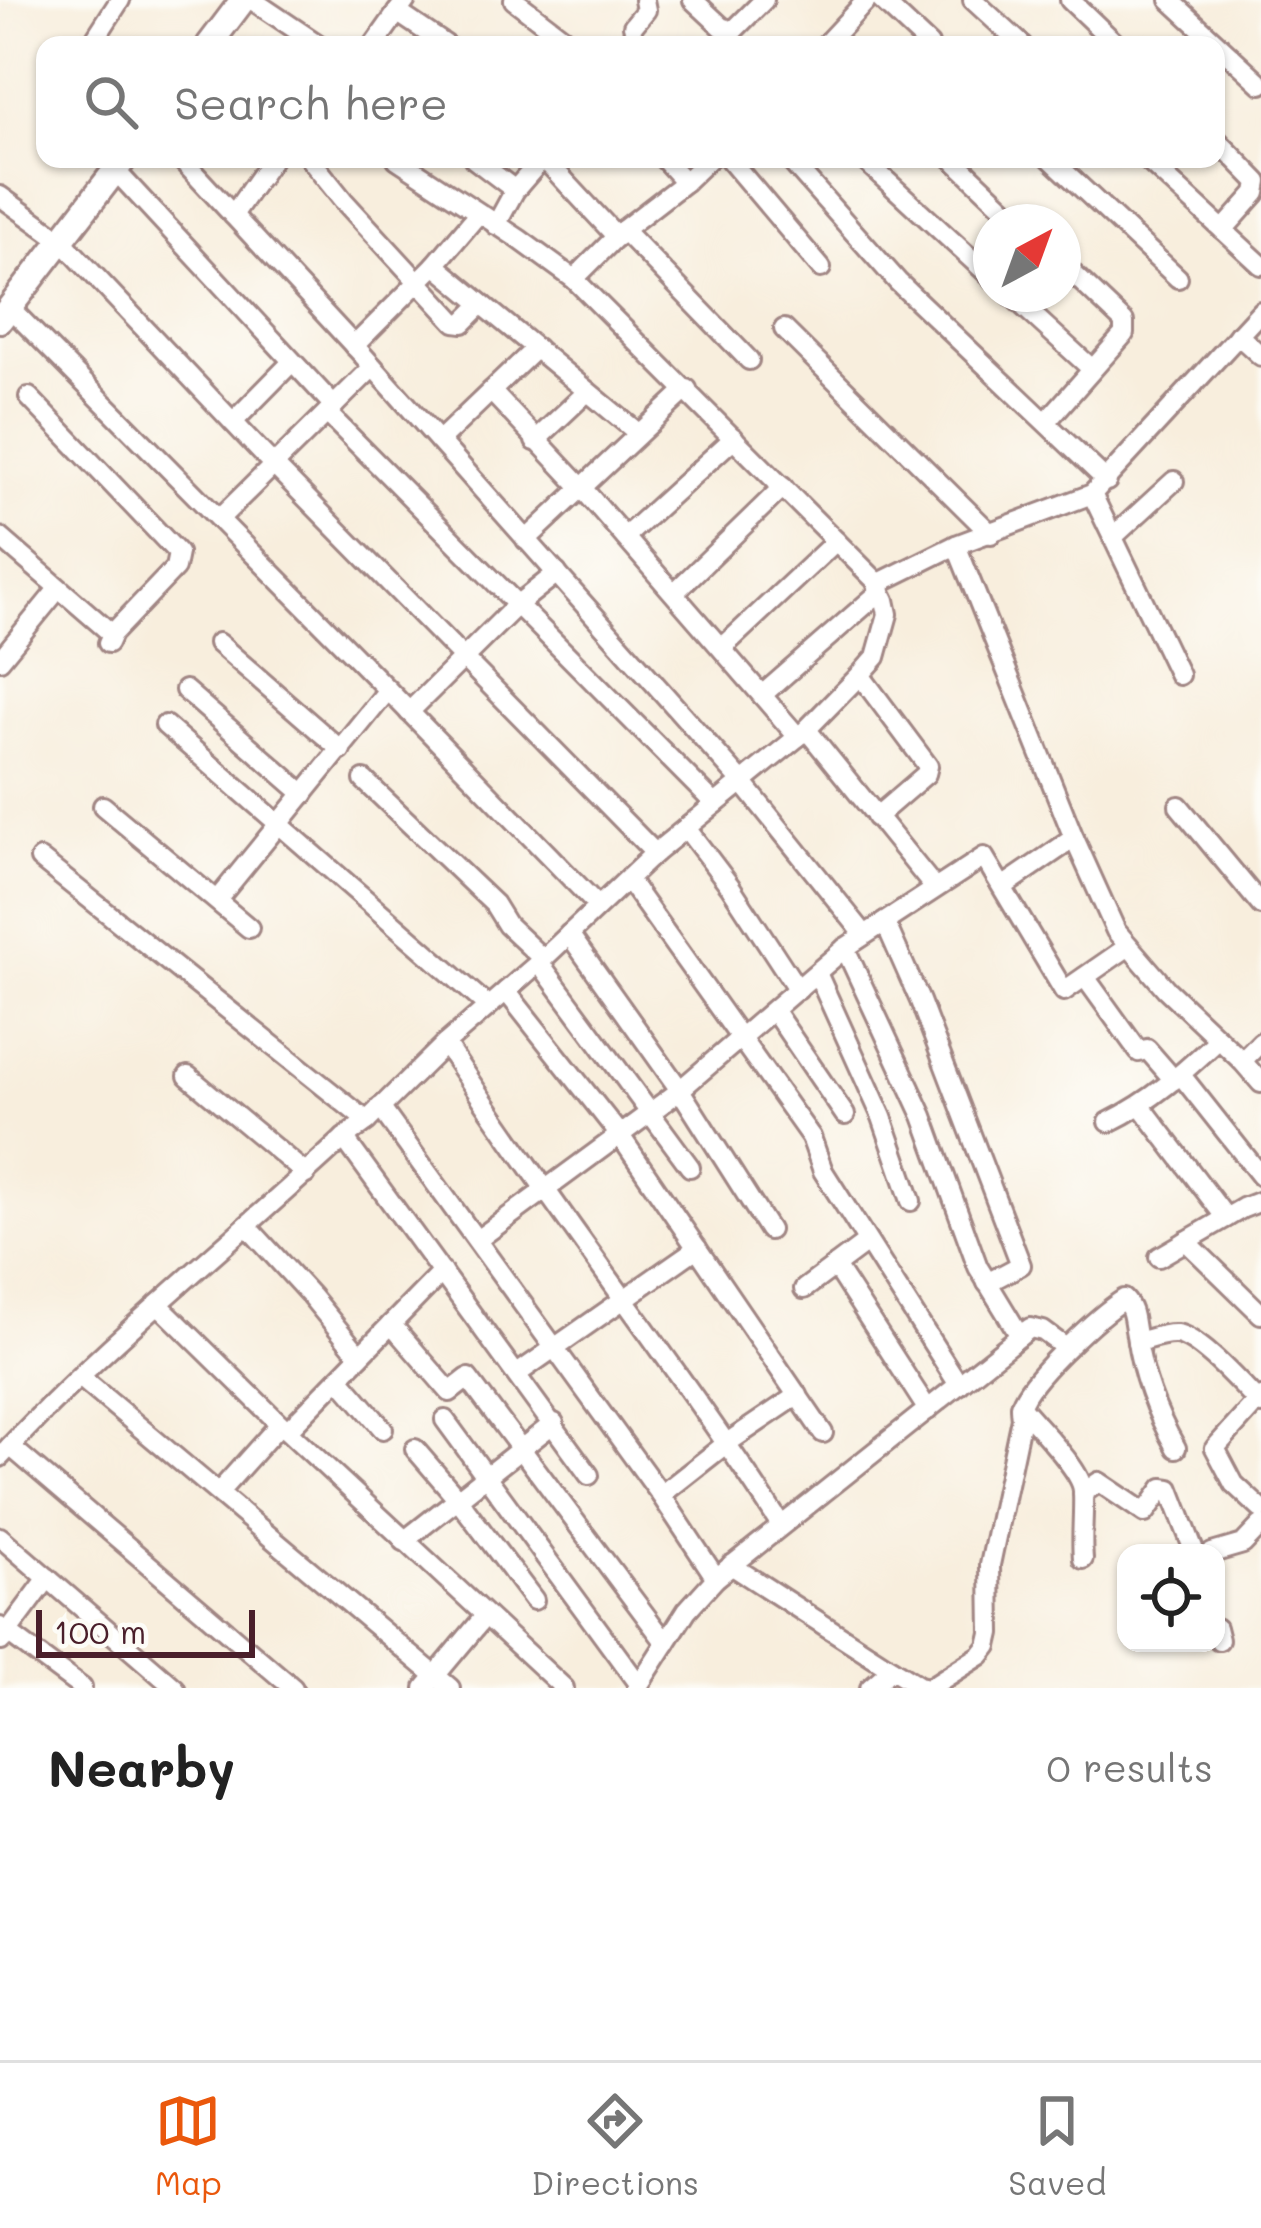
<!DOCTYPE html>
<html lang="en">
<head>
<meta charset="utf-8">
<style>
	body { margin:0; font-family:Mali,sans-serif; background:#f2f2f2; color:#222 }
	.controls { position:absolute; right:36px; bottom:36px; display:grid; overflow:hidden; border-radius:24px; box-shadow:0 3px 9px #0004 }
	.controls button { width:108px; height:108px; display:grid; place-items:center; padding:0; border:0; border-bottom:3px solid #e0e0e0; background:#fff; color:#222; font:60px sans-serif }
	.compass { position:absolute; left:973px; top:204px; width:108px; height:108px; border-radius:50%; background:#fff; box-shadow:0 3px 9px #0004; rotate:41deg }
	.scale { position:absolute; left:36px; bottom:30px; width:219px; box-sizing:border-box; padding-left:12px; border:6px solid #4a1f2b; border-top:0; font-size:33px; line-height:42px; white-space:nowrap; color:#4a1f2b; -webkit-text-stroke:9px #fdfcf7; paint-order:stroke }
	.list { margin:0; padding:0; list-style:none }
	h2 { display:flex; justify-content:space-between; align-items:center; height:156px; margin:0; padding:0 48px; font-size:51px }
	h2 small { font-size:39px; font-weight:400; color:#767676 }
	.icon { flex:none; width:66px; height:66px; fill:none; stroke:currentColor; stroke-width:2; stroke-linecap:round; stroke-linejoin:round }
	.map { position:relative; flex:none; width:1261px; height:1688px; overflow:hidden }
	.search { position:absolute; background:#fff; box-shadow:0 3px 9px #0004; left:36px; right:36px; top:36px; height:132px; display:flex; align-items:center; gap:30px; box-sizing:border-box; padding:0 42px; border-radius:24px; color:#767676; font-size:45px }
	.sheet { height:372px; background:#fff }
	nav { display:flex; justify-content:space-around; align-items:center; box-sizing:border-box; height:168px; border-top:3px solid #e0e0e0; background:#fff; font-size:33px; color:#767676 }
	nav a { display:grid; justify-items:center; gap:6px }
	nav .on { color:#ea580c }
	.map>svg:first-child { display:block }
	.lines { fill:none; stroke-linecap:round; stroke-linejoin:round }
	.street-casing { stroke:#a18684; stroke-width:24 }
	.secondary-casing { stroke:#a18684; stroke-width:30 }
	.street { stroke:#fff; stroke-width:18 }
	.secondary { stroke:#fff; stroke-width:24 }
</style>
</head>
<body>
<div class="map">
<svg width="1261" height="1688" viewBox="0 0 1261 1688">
	<rect width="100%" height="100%" fill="#fdfcf7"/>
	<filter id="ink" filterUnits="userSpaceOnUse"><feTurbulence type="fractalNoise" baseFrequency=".00833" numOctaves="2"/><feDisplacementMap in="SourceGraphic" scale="24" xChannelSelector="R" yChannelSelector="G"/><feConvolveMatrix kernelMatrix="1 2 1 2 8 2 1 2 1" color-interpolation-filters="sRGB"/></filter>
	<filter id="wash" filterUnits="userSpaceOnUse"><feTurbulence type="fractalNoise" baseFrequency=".004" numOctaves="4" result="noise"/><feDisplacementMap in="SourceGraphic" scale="48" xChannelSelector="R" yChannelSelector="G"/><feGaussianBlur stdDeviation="2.7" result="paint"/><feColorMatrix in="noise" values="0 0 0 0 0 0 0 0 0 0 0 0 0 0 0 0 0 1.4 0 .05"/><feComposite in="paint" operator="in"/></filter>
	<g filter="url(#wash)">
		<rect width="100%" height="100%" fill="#f8eedd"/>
	</g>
	<g filter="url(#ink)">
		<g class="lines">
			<defs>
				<g id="street">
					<polyline points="252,0 319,45"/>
					<polyline points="514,0 573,45"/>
					<polyline points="693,0 722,27 733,31 764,0"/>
					<polyline points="881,0 929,45"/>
					<polyline points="973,0 1022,45"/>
					<polyline points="1070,0 1117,45"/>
					<polyline points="1170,0 1261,84"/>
					<polyline points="397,12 446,45"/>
					<polyline points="633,26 646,10 644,0"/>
					<polyline points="91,45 120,0"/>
					<polyline points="374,45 406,0"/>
					<polyline points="825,45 867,0"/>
					<polyline points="1216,139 1258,182 1256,193 1223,230"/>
					<polyline points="181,159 360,352 742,782 864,934"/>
					<polyline points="310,159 343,200 455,322 463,323 482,304"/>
					<polyline points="474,159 515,190"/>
					<polyline points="664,159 685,182"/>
					<polyline points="729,159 821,268"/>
					<polyline points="789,159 898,282 1107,481"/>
					<polyline points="863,159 991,277"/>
					<polyline points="953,159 1019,222"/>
					<polyline points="1051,159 1178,278"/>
					<polyline points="1146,159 1261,265"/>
					<polyline points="541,161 549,164 617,237"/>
					<polyline points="115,170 334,406"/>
					<polyline points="0,196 61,240 263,454 655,853"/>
					<polyline points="233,215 272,159"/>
					<polyline points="496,225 515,190 542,159"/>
					<polyline points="623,230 749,360"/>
					<polyline points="435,265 638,433"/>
					<polyline points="574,279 623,230 685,182 709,159"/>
					<polyline points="1010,294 1092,369"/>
					<polyline points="9,307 388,690 598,906"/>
					<polyline points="784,329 991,534"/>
					<polyline points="1238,335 1261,356"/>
					<polyline points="354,346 435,265 478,214"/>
					<polyline points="491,391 583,489 798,737"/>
					<polyline points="29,397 178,553 175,568 112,634 108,643"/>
					<polyline points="327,413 715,804"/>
					<polyline points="1047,421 1124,334 1124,322 1063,264"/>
					<polyline points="233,422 291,363"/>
					<polyline points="439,441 536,348"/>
					<polyline points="535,441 587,392"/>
					<polyline points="1092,494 1179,675"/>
					<polyline points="219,519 373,367"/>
					<polyline points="1114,536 1174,481"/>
					<polyline points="0,537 112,634"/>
					<polyline points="625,537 734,438"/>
					<polyline points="526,540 687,389"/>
					<polyline points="956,545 1074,838 1116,931 1166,989 1242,1061 1261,1083"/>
					<polyline points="877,584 956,545 1092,494 1261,311"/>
					<polyline points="674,593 783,487"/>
					<polyline points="218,643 341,750"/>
					<polyline points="722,648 836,541"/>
					<polyline points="0,660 58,589"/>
					<polyline points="860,675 928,766 926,774 876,817"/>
					<polyline points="185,690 304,794"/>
					<polyline points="762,695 881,591"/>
					<polyline points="409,712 518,604 557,573"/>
					<polyline points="165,725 488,1006"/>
					<polyline points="807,730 934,887"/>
					<polyline points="364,780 494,904 507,925 543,959"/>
					<polyline points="103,806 249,928"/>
					<polyline points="1179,806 1261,905"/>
					<polyline points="686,828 730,886 798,990"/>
					<polyline points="40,859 367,1121"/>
					<polyline points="628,880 811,1137 823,1171 959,1385"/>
					<polyline points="1004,886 1074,838"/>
					<polyline points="217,900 388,690"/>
					<polyline points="885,922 920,1001 1021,1265 987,1283"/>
					<polyline points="569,934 680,1090 769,1230"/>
					<polyline points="845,948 923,1116 978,1267 1020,1336"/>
					<polyline points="539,962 690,1167"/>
					<polyline points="817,973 882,1117 911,1201"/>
					<polyline points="1085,977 1139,1052 1147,1049 1174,1080"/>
					<polyline points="506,991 619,1134 823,1433"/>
					<polyline points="774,1011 845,1115"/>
					<path d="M445,1044C553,1208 674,1361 781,1525"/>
					<polyline points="1242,1061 1261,1042"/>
					<polyline points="1181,1075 1261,1176"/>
					<polyline points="188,1076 306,1174"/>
					<polyline points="1141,1106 1226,1218"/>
					<polyline points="380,1107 661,1495 716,1578"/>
					<path d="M1109,1122C1152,1101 1184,1072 1219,1039"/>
					<polyline points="344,1138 589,1475"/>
					<polyline points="247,1226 311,1296 360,1356"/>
					<polyline points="477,1240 674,1095 845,948 984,857 1064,991 1129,946"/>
					<polyline points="1186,1241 1261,1314"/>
					<polyline points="1159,1257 1243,1208 1261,1201"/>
					<polyline points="835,1266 928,1410"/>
					<polyline points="804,1289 867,1242"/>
					<polyline points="158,1304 280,1424 564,1688"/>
					<polyline points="391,1324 450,1392 468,1378 666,1643"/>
					<path d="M1137,1342C1149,1339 1164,1333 1176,1334C1200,1337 1243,1387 1261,1405"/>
					<polyline points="517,1374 697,1248"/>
					<polyline points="80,1377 450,1688"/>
					<polyline points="339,1378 383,1429"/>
					<polyline points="1261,1397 1215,1448 1234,1484 1261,1509"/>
					<path d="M1020,1406C1035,1424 1082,1470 1083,1491C1084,1513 1081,1536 1083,1559"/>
					<polyline points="445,1420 639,1685"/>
					<polyline points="288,1430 442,1272"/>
					<polyline points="10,1446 293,1688"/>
					<polyline points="415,1449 458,1499 534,1600"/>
					<path d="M0,1457C106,1342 229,1245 344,1138L367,1121L445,1044L543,959L655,853L804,732L860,675L876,657L888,614L885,600L875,580L574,279L519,239L397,159"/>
					<polyline points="219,1492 280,1424"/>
					<polyline points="1083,1493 1099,1482 1145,1513 1163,1488 1170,1489 1195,1553"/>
					<polyline points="661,1495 727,1443 798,1395"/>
					<polyline points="0,1537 175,1688"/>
					<polyline points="404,1541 554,1423"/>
					<polyline points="1212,1553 1243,1544 1261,1525"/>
					<path d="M731,1565L892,1669L919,1686L929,1688L981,1655L988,1646L991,1633L990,1565L1021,1418C1020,1409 1019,1408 1023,1400C1036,1373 1099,1315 1124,1299C1134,1309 1133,1321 1136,1335C1142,1376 1156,1413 1176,1448"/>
					<polyline points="0,1627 82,1688"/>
					<polyline points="1216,1628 1219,1640"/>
					<polyline points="1,1641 48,1578"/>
					<polyline points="425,1688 485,1616"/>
					<polyline points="637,1688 687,1610 716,1578 1030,1328 1043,1331 1066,1348"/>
					<polyline points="870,1688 892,1669"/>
				</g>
				<g id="secondary">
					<polyline points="209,45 243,0"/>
					<polyline points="0,320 124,159"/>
				</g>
			</defs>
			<use href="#street" class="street-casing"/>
			<use href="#secondary" class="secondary-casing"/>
			<use href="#street" class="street"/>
			<use href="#secondary" class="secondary"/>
		</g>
	</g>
</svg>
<div class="controls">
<button><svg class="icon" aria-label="locate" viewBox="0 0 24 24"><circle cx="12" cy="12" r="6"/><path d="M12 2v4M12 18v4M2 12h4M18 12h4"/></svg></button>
</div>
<svg class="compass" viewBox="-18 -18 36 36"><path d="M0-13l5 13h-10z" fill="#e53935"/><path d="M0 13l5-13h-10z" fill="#767676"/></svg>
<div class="scale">100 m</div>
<div class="search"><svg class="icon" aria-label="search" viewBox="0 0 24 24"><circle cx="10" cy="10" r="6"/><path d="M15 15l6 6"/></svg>Search here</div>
</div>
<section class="sheet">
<h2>Nearby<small>0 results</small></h2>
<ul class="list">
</ul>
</section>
<nav>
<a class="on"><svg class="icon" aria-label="map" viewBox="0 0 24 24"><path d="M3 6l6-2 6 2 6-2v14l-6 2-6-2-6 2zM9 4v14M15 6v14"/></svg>Map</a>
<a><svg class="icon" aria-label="directions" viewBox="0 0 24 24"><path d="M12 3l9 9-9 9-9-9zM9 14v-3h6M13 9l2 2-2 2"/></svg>Directions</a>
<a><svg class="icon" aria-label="saved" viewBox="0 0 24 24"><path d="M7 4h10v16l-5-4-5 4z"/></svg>Saved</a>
</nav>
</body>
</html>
